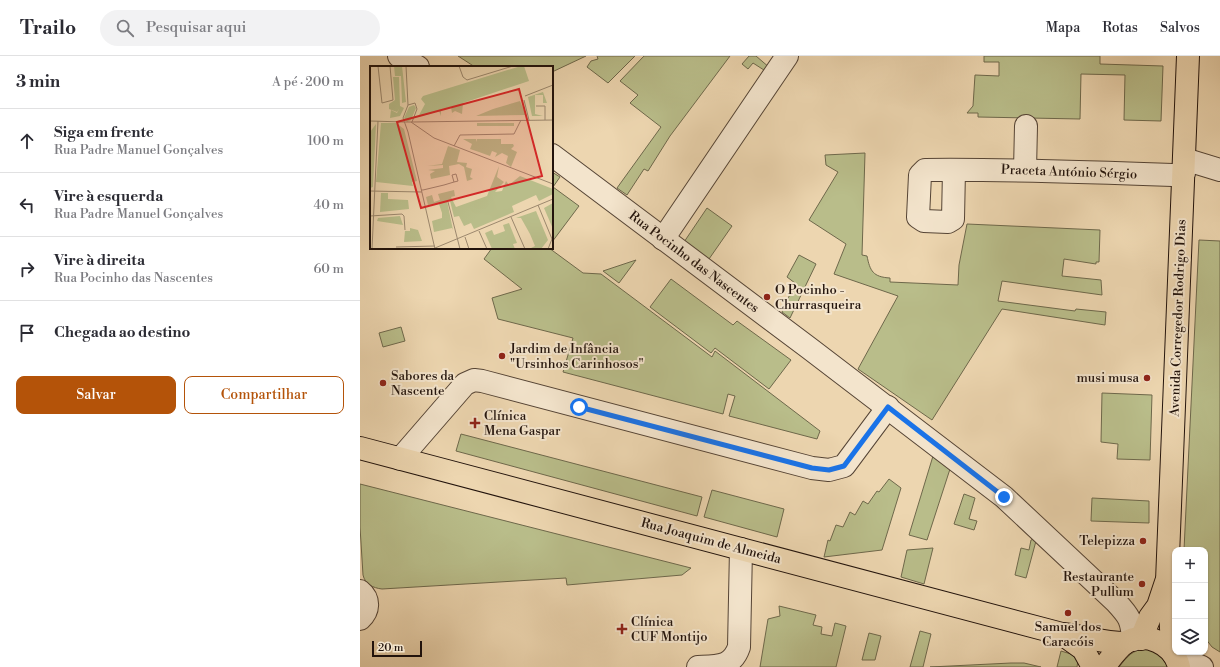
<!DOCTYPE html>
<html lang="pt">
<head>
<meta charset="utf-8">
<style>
	body { margin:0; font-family:"Libre Bodoni",serif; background:#f2f2f3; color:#2b2b33 }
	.controls { position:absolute; right:12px; bottom:12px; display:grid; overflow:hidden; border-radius:8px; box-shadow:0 1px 3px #0004 }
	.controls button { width:36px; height:36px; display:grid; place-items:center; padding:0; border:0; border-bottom:1px solid #e1e1e2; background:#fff; color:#2b2b33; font:20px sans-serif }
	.scale { position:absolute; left:12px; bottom:10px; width:50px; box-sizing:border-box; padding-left:4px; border:2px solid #22130c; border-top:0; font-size:11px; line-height:14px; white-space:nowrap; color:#22130c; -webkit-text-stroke:3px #f3e4cc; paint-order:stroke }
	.stop { position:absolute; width:12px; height:12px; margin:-9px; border:3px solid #1a73e8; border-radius:50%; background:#fff }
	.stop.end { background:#1a73e8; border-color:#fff; box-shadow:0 1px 4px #0008 }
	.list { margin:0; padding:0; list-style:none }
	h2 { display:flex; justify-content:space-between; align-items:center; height:52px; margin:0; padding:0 16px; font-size:17px }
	h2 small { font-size:13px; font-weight:400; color:#7c7c81 }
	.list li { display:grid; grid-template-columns:26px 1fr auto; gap:12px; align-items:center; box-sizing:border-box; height:64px; padding:0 16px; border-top:1px solid #e1e1e2 }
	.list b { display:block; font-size:15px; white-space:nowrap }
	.list p { margin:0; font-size:13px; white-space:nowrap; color:#7c7c81 }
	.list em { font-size:13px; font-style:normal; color:#7c7c81 }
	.actions { display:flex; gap:8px; padding:12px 16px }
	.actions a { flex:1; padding:9px 0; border:1px solid #b45309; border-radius:8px; text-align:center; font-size:14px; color:#b45309 }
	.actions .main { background:#b45309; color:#fff }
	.icon { flex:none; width:22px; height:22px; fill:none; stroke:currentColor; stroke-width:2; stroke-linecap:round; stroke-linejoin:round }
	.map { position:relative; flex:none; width:860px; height:611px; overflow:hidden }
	header { display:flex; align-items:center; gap:24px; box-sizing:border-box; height:56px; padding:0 20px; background:#fff; border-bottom:1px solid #e1e1e2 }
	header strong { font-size:19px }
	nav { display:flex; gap:22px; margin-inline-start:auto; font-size:14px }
	.search { width:280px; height:36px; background:#f2f2f3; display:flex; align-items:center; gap:10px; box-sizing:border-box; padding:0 14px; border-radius:22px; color:#7c7c81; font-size:15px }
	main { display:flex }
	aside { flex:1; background:#fff }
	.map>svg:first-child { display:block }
	.green { fill:#b9bd8a; stroke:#6e684b }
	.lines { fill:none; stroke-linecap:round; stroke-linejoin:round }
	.minor-casing { stroke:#554435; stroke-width:24 }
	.major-casing { stroke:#22130c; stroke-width:24 }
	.minor { stroke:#f3e4cc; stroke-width:22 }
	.major { stroke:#edd6b0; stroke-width:22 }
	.route { stroke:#1a73e8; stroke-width:5 }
	.poi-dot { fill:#8f2418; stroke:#f3e4cc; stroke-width:1.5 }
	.labels { text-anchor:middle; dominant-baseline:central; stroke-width:4; stroke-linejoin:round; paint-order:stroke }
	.street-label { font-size:13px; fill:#22130c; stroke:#f3e4cc }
	.poi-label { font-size:13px; fill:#22130c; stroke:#f3e4cc; text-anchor:start }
	.inset-road { fill:none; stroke:#9c886e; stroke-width:1 }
	.view { fill:#d62828; fill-opacity:0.15; stroke:#d62828; stroke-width:2 }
	.inset-edge { fill:none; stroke:#22130c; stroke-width:2 }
</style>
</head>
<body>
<header>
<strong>Trailo</strong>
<div class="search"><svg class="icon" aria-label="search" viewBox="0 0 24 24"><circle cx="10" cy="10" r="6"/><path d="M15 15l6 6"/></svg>Pesquisar aqui</div>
<nav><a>Mapa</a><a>Rotas</a><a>Salvos</a></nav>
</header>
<main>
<aside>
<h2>3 min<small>A pé · 200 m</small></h2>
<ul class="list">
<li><svg class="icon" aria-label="ahead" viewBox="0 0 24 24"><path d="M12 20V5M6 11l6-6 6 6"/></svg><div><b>Siga em frente</b><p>Rua Padre Manuel Gonçalves</p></div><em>100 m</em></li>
<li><svg class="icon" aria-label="left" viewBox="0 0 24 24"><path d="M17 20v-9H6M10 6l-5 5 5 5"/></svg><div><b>Vire à esquerda</b><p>Rua Padre Manuel Gonçalves</p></div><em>40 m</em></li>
<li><svg class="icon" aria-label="right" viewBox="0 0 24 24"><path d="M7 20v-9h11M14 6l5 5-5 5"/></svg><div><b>Vire à direita</b><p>Rua Pocinho das Nascentes</p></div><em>60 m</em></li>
<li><svg class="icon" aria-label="arrive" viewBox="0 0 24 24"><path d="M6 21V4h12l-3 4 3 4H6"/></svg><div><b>Chegada ao destino</b></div></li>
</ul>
<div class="actions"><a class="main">Salvar</a><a>Compartilhar</a></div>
</aside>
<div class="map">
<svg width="860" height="611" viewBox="0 0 860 611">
	<rect width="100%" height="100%" fill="#edd6b0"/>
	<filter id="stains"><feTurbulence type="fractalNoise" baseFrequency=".005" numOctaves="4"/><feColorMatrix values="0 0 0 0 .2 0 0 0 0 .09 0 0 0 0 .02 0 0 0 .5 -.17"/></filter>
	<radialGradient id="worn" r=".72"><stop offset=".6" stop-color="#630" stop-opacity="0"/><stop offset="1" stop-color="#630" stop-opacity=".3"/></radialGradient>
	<g class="green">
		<polygon points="98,0 226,0 192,16 192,11 115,11"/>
		<polygon points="237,0 275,0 248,27 227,11 231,5 238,3"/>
		<polygon points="284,0 370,0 310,80 288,115 284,113 267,139 257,132 301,71 270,47 278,39 260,25"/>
		<polygon points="389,0 396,0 410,12 407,16 393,7 388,13 382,8"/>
		<polygon points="624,0 740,0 740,8 803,10 801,65 764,64 765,19 721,18 720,63 618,61 618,57 607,57 613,50 615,19 639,20 639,6 624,6"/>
		<path d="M505,97L502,199L507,200C510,215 513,221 530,222V226L598,229L599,209L607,168L740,174L739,206H736V208L704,203L702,220L741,224L742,239L642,225L638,245L715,255L716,253L746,256L745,269L642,253L572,364L498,313L538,240L474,218L486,188L449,164L478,116L466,109L465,99Z"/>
		<polygon points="192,116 200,121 193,131 219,150 192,186"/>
		<polygon points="347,152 372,170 349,203 324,186"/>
		<polygon points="839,184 860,185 860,596 852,591 845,582 845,494 824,494"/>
		<polygon points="132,192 189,192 223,217 241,218 352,301 355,295 460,375 457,383 369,360 375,340 368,338 363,358 203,316 213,282 138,263 132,242 162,233 124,203"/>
		<polygon points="439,199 456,208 430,262 422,256 435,227 427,221"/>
		<polygon points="276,204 259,227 243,215"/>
		<polygon points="311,223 373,269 377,265 431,304 409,333 355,292 351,297 290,251"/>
		<polygon points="41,271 45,285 23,291 19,277"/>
		<polygon points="742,337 792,339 790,404 757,403 758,388 741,386"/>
		<polygon points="101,378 342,441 337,460 96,395"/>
		<polygon points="573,400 590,413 567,484 549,479"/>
		<polygon points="529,423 541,432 522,494 464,501 468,484 470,485 476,469 483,471 490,456 495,459 503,445 508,448 517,435 519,436"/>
		<path d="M0,428L331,512L322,519L207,529L206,522L22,533C13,532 5,528 3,519L0,471Z"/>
		<polygon points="352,434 424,453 417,481 344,461"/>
		<polygon points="604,438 615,442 609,463 617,465 614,474 594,468"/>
		<polygon points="732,442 789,445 789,467 731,465"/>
		<polygon points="674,483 676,485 666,522 655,519 661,492 669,494 671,484"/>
		<polygon points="573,492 564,528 541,521 547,494"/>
		<polygon points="419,550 456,559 453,569 462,571 461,578 472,580 475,567 486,570 476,611 400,611 408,563 420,560"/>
		<polygon points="560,575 571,578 563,611 550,611"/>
		<polygon points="509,577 521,580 515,604 502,604"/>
		<path d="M786,592L800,597L810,611H759C768,600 771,595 786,592Z"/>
		<polygon points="701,595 711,598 718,604 717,611 697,611"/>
		<polygon points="664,607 681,611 570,611 651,607"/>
	</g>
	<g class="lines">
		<defs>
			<g id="minor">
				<polyline points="39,0 58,11"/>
				<path d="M192,99L449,292L644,441L756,546C769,560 772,564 773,584"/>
				<polyline points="824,103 860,114"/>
				<path d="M594,114L593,163L588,166L564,165L558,161L560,119L565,114C648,113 731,116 815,119L824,117"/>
				<polyline points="665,114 666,70"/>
				<polyline points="303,183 427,0"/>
				<polyline points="40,403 105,328 114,324 122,325 452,412 469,414 484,410 528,351"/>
				<path d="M0,535C10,543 9,555 0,563"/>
				<polyline points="814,599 842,611"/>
				<path d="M338,611C359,610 372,611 379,591L381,493"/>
			</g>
			<g id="major">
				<path d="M0,392L702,578C723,580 744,587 765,587"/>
				<polyline points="702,578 723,593 733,611"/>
				<polyline points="781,583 790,561 798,550 806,526"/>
				<polyline points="812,596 810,548 807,525 828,0"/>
				<path d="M744,611C750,603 757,593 765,587C785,574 814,588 819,611"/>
			</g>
		</defs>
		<use href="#minor" class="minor-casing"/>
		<use href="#major" class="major-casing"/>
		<use href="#minor" class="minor"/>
		<use href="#major" class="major"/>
	</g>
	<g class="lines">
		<polyline class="route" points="219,351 452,412 469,414 484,410 528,351 644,441"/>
	</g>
	<g class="poi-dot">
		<circle cx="407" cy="241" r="4"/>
		<circle cx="142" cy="300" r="4"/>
		<circle cx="787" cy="322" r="4"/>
		<circle cx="23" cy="327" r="4"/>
		<path d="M113 361h4v4h4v4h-4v4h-4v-4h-4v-4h4z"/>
		<circle cx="783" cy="485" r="4"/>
		<circle cx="782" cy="528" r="4"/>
		<circle cx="708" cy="557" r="4"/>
		<path d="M260 567h4v4h4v4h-4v4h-4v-4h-4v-4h4z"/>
	</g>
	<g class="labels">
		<g class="street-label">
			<text transform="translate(709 116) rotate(2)">Praceta António Sérgio</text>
			<text transform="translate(334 206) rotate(37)">Rua Pocinho das Nascentes</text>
			<text transform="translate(818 262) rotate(-88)">Avenida Corregedor Rodrigo Dias</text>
			<text transform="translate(351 485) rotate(15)">Rua Joaquim de Almeida</text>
		</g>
		<g class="poi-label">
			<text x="415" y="234">O Pocinho -<tspan x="415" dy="15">Churrasqueira</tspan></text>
			<text x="150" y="293">Jardim de Infância<tspan x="150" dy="15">"Ursinhos Carinhosos"</tspan></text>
			<text x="31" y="320">Sabores da<tspan x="31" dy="15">Nascente</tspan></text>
			<text x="779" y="322" text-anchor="end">musi musa</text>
			<text x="124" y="360">Clínica<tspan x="124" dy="15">Mena Gaspar</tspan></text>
			<text x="775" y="485" text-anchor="end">Telepizza</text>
			<text x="774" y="521" text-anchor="end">Restaurante<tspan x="774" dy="15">Pullum</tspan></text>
			<text x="271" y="566">Clínica<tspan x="271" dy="15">CUF Montijo</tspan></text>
			<text x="708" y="571" text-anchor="middle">Samuel dos<tspan x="708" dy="15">Caracóis</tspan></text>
		</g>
	</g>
	<g transform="translate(10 10)">
		<rect width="183" height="183" fill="#edd6b0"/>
		<path d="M24,0H32L36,36L32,37L31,10H25ZM151,0H154L159,15L93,37L92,48L85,45L82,47L81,41L71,44V50L69,45L48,51L55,38L51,33L53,30ZM23,11H29L30,40L34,42L30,50L20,52L21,44L27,47L29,43L27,46L19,43V38L25,34ZM173,26L177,37H173V29H165V48L173,50H162L158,31ZM150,35L156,49L106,50L123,43ZM44,39L46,42L41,54L37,56L34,52L39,41ZM11,57H26L34,63L47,115L42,116L43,120L6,116ZM107,57H144V60H107ZM6,58L3,121L0,122V66ZM93,73H106L107,76V73H131V78H143L144,80L141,83L147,86L141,101L136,97L138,90L132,87L125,91L127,87L122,85L120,90L109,86L100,83L102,78ZM78,80L90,84L87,96L97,97L96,101L102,103L100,111L103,113L97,115L94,101L89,98L79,100L80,109L61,113L60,108L65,105L58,104L73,102V99L57,100L72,98ZM129,100L127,111L134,116L125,126L132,125L136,115L139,119L150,110L183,123V128L169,135L166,129L142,140L144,146L104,163L101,157L94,160L89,150L84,151L80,135H77L83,164L82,162L64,166L62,155L72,152V147L69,138L58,139L56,131L62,129L64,136L70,134L68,128L84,124L85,130L81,131L86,141L117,130ZM11,127H18V133L38,134L39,143L10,146ZM183,137V163L174,142ZM166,145L178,174L171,183H159L165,180L160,168L151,152H146ZM30,150L33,159L7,155L8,152ZM139,157L147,177L143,178L145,183H122L115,167L122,164L124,169L135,165L133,159ZM40,162L48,164L52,175L34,176L35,165H40Z" fill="#b9bd8a"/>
		<path class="inset-road" d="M8,0L12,37L23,34L20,0M36,0L38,39L33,52L38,66L65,183M89,0L93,11L97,14L143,0M155,30L183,19M154,34L159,54M166,40H175V54M0,55L34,56M35,56H42L47,43L45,37L38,39M41,56L64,72L183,118M42,56L183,54M84,80L90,69L144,68L151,54M51,124H53L74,119L84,116L88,115L86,108L82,109L84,116M0,125L52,126M78,136L90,183M168,139L182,173L178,183M0,150L32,148L34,150L35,164M141,151L155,183M109,165L117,183M95,171L99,183M26,181L65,180M65,182L183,133M2,183L8,55"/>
		<path class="view" d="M149,23L172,110L51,142L27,56Z"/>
		<rect width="183" height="183" class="inset-edge"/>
	</g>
	<rect width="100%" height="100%" filter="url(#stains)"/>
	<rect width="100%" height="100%" fill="url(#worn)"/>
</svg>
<div class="controls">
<button>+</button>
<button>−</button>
<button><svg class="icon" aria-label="layers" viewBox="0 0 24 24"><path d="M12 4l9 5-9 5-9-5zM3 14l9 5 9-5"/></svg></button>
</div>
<div class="scale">20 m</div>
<div class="stop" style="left:219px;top:351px"></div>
<div class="stop end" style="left:644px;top:441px"></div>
</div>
</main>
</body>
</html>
